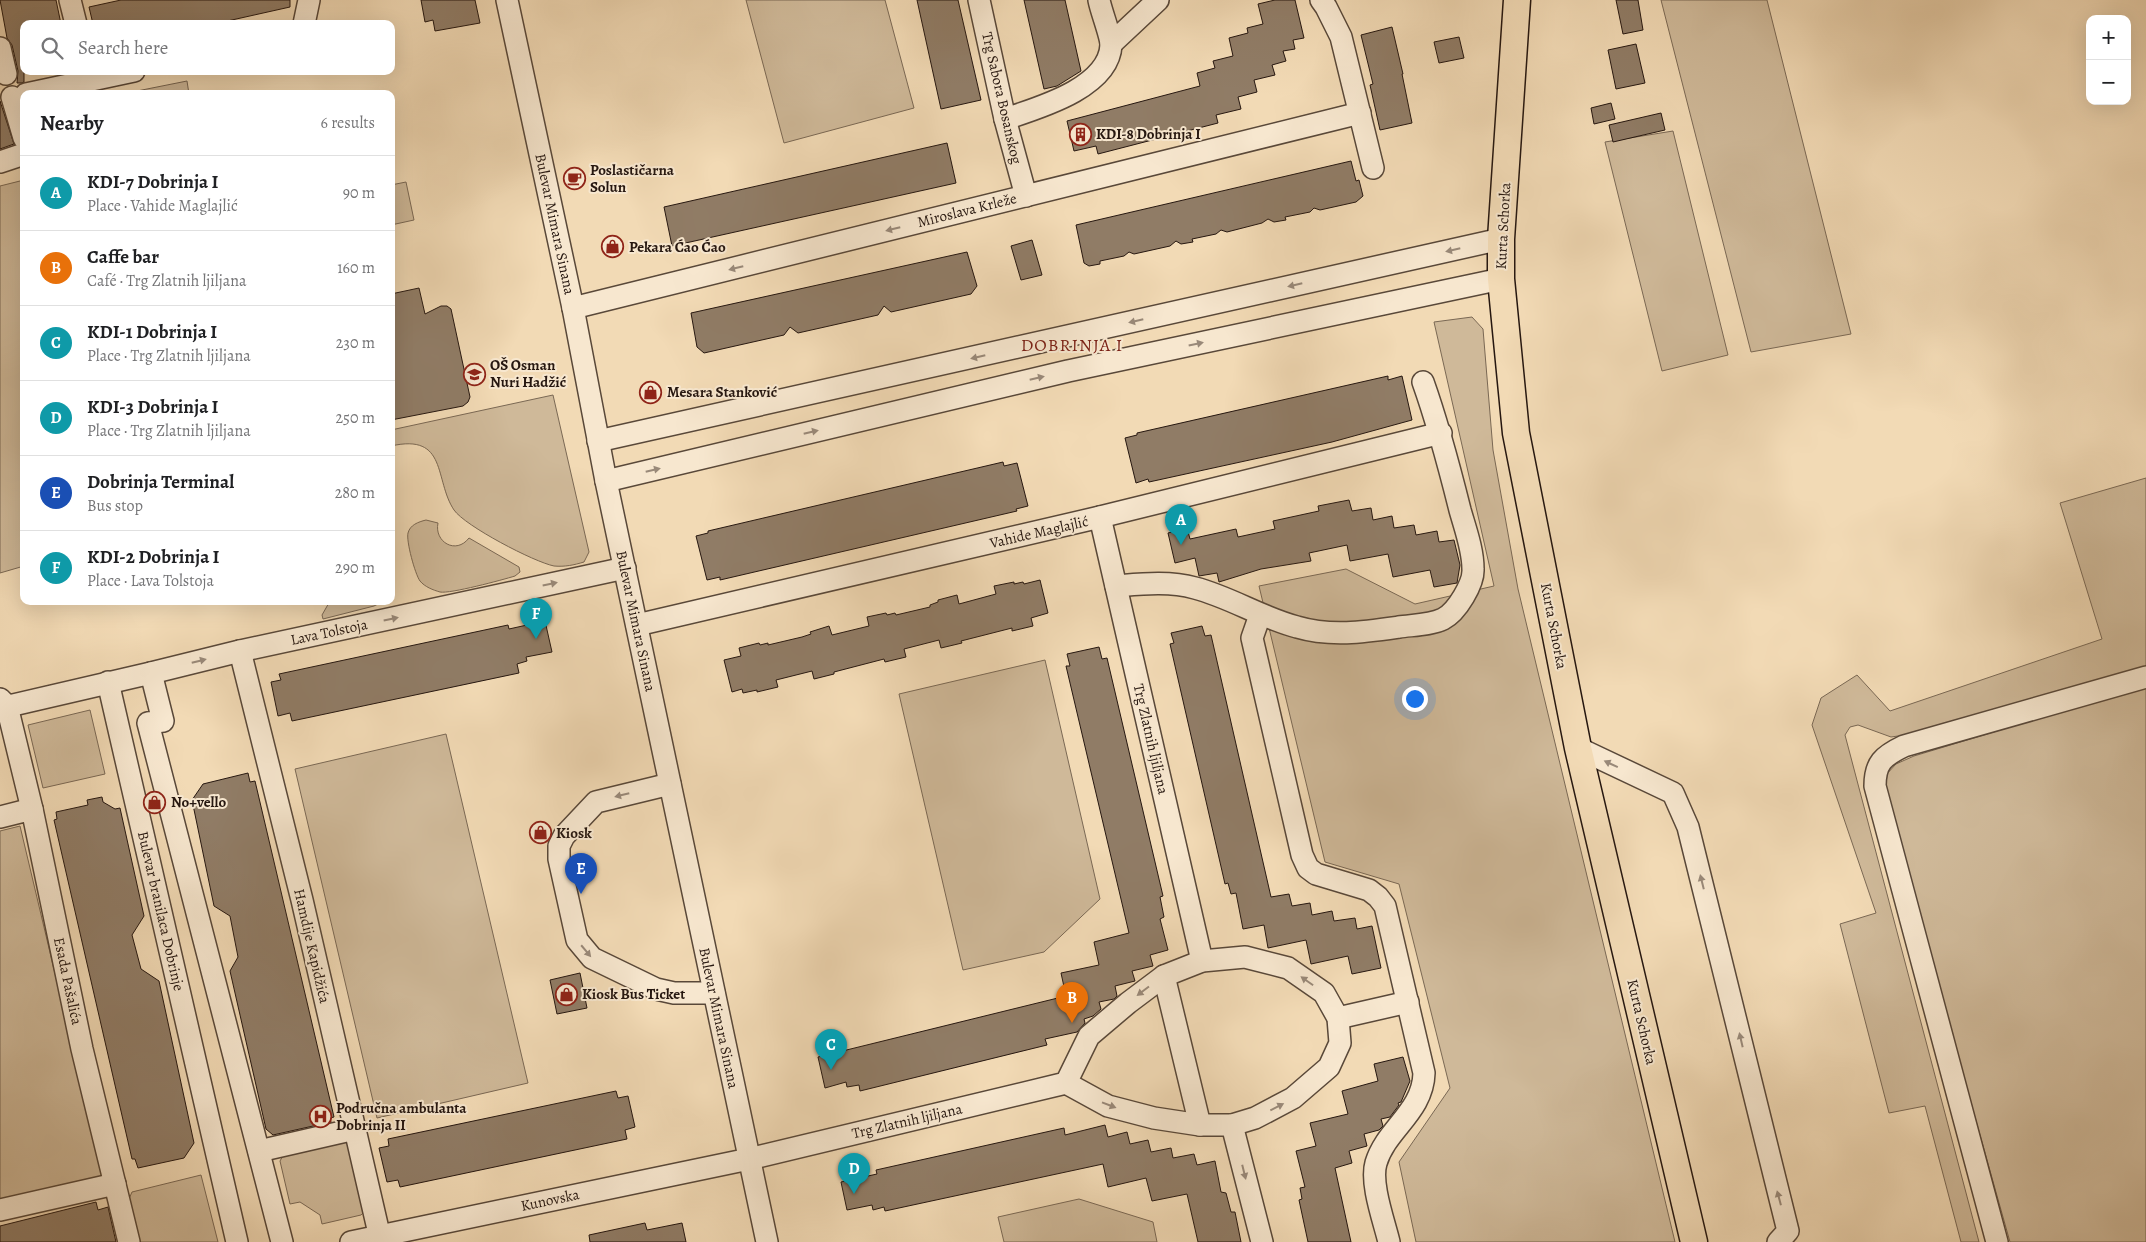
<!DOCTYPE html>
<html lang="en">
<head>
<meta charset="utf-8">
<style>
	body { margin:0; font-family:Alegreya,serif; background:#f6f6f6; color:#202124 }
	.controls { position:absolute; right:15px; top:15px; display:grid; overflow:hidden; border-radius:10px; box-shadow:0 5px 20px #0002 }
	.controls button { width:45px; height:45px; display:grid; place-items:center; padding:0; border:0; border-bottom:1px solid #e0e0e0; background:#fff; color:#202124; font:25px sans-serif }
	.you { position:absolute; left:1414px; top:698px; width:18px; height:18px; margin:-12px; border:4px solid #fff; border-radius:50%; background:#1a73e8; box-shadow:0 0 0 8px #1a73e833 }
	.badge { display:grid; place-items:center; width:32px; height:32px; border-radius:50%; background:#d93025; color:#fff; font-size:16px; font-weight:700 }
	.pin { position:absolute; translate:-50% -41px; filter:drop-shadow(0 1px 2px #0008) }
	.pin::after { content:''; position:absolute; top:26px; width:18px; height:15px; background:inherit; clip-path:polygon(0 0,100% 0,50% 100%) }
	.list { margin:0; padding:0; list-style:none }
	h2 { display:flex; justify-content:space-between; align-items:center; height:65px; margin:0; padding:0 20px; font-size:21px }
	h2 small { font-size:16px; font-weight:400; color:#757577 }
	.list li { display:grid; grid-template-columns:32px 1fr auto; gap:15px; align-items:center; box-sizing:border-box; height:75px; padding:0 20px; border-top:1px solid #e0e0e0 }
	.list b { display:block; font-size:19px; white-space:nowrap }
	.list p { margin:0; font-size:16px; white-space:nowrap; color:#757577 }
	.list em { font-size:16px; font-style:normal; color:#757577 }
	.icon { flex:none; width:28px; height:28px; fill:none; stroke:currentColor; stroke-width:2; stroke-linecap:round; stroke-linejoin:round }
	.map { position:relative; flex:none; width:2146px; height:1242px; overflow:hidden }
	.search { position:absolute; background:#fff; box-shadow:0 5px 20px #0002; left:20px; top:20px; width:375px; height:55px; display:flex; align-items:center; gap:12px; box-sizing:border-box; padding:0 18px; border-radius:10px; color:#757577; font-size:19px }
	.panel { position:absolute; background:#fff; box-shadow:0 5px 20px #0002; left:20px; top:90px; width:375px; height:515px; border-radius:10px }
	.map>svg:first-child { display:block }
	.green { fill:#cfb999; stroke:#7a6854 }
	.building { fill:#907c66; stroke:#261710 }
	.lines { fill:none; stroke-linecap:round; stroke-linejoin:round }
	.minor-casing { stroke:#594839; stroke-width:24 }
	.major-casing { stroke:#261710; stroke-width:29 }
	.minor { stroke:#f7e7cf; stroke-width:21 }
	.major { stroke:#f2dab5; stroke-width:26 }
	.oneway { fill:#998979 }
	.labels { text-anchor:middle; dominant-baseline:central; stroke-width:4; stroke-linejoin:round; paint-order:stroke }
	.street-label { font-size:15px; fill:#261710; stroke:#f7e7cf }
	.poi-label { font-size:15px; font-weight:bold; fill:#261710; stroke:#f7e7cf; text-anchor:start }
	.quarter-label { font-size:18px; letter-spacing:1px; fill:#7a1f14; stroke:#f7e7cf }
</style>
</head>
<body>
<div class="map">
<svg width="2146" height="1242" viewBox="0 0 2146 1242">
	<rect width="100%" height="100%" fill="#f2dab5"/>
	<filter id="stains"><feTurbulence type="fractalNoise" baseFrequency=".004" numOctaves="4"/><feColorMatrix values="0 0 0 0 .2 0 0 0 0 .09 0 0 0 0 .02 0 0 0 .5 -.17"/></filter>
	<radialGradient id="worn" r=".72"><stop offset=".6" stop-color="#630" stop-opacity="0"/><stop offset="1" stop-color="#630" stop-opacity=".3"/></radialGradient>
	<g class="green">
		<polygon points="746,0 885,0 914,108 784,143"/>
		<polygon points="1661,0 1767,0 1851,334 1751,352"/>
		<polygon points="187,81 189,94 122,94"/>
		<polygon points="1673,131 1728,355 1662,371 1605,142"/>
		<polygon points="24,180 24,566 0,573 0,186"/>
		<polygon points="406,182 414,220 391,225 391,185"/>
		<polygon points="1472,317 1483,329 1493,450 1518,589 1675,1242 1416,1242 1399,1162 1450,1088 1399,884 1325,862 1259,586 1346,569 1415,604 1494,586 1434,322"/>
		<path d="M553,395L589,552L584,562C574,565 565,567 554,566C534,562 465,526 454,510C434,480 448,433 391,446V430Z"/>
		<polygon points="2146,478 2146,668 1905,735 1891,737 1858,725 1850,727 1845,735 1979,1242 1961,1242 1925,1106 1889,1113 1840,924 1876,913 1812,725 1821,698 1857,675 1890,711 2102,639 2060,503"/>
		<path d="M426,520L438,523C434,542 456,555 469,538L519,567L520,572L515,576C502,580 450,594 440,592C433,590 425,587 420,581C415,574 406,541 408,533C410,525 418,522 426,520Z"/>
		<polygon points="330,601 384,601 374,606 323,619 322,615"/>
		<polygon points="1045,660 1100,899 1044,952 963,970 899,694"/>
		<polygon points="2146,686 2146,1242 2010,1242 1884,793 1885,776 1896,764 1914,756"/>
		<polygon points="90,710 105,774 43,788 28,725"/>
		<polygon points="446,734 528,1083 377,1118 295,769"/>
		<polygon points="20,826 103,1176 0,1200 0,831"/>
		<polygon points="342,1136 353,1144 368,1208 361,1215 322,1224 320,1215 300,1202 290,1204 280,1161 286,1150"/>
		<polygon points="201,1175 218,1242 138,1242 128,1201 132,1192"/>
		<polygon points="1079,1199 1153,1222 1157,1242 1004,1242 998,1217"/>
	</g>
	<g class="building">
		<polygon points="0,0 56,0 61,24 24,24 24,82 22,83 17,83 18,71 12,45 7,38"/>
		<polygon points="121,0 290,0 290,7 214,24 93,24 89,7"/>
		<polygon points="421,0 475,0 480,23 435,31 433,20 425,22"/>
		<polygon points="917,0 958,0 981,100 941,109"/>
		<polygon points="1024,0 1065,0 1081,71 1057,86 1044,89"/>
		<polygon points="1275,0 1295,0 1304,38 1293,40 1295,49 1283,51 1286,61 1272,65 1275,75 1254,80 1257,92 1238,97 1241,109 1216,115 1218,123 1098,154 1096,146 1074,151 1067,121 1200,86 1197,73 1215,68 1213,61 1233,56 1229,38 1248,33 1247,28 1263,24 1258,4"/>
		<polygon points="1616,0 1638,0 1643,30 1623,34"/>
		<polygon points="1392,27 1403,74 1402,74 1412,123 1380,130 1370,85 1373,84 1361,35"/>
		<polygon points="1459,37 1464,58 1439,63 1434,42"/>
		<polygon points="1636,44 1645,83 1616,89 1608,50"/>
		<polygon points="0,101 14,144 0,149"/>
		<polygon points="1611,103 1615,119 1594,124 1591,108"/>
		<polygon points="1661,113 1665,130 1613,142 1609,125"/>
		<polygon points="947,143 956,183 672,246 664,207"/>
		<polygon points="1351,161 1356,181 1359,180 1363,196 1356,202 1320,210 1314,208 1310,212 1285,217 1286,220 1274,222 1268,219 1262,223 1227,232 1221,230 1216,234 1192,239 1193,242 1181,244 1176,241 1170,246 1134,254 1129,252 1124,256 1100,261 1100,264 1089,266 1084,263 1076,225"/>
		<polygon points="1032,240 1042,275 1021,280 1011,246"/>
		<polygon points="967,252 977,286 971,294 891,312 884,306 878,315 798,333 790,327 784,335 704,353 697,347 691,313"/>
		<polygon points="419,288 425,314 441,306 447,306 451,309 470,397 468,402 463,406 391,420 391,294"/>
		<polygon points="1388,376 1388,380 1402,376 1412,420 1332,442 1149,482 1148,479 1136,483 1125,438 1137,435 1137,433"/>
		<polygon points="1003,462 1004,466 1017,463 1028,506 1016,509 1017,511 720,580 720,577 707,580 696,536 708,533 708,531"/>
		<polygon points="1349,500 1352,511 1371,508 1373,520 1392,516 1394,528 1414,525 1416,535 1437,531 1439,542 1454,540 1460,565 1457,583 1434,587 1430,570 1393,577 1388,554 1350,561 1347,545 1309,553 1311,561 1261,569 1219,582 1217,573 1199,576 1195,558 1175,563 1168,533 1187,528 1190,539 1236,529 1238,537 1275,529 1273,521 1319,511 1318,506"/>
		<polygon points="1040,580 1048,613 1031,618 1033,626 1012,631 1012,628 961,641 962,643 941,648 939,640 904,649 906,657 885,662 884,659 834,672 834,674 814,679 812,671 776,680 778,687 757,692 757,690 743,693 742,689 732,692 724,660 741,656 739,648 759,643 760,645 768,643 768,645 802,637 811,634 810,632 829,626 832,635 869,626 867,617 886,613 887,615 895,613 896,615 930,607 930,605 938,602 938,600 957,595 959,604 996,594 994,586 1014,582 1014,584 1023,582 1024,584"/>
		<polygon points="545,621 552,652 526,657 527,661 517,664 519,673 292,721 290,713 278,716 271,682 281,680 279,674 508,625 509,629"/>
		<polygon points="1202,626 1205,636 1211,635 1271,897 1289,894 1292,906 1310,903 1312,915 1332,911 1334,921 1355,918 1357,929 1372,926 1381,968 1352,974 1348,956 1311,964 1306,940 1268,948 1264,925 1243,929 1236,893 1231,894 1228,883 1225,884 1170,644 1174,643 1171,633"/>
		<polygon points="1099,647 1102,659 1107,658 1163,896 1160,897 1164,917 1160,919 1168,950 1150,955 1153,966 1132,971 1135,981 1115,986 1117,996 1114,999 1099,1002 1101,1009 1093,1016 1084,1019 1085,1023 1077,1032 1045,1039 1047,1045 860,1091 859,1085 847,1087 846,1082 825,1088 818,1057 1066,996 1061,973 1099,965 1094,942 1129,933 1066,666 1070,666 1067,654"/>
		<polygon points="248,773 250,782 255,781 334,1117 330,1118 331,1122 273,1135 266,1129 230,971 238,957 230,916 214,906 192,800 203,784"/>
		<polygon points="102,797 103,802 115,809 120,808 144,916 132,935 141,969 159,981 194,1143 184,1158 138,1168 135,1159 132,1159 54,820 57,819 56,812 88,805 87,800"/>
		<polygon points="580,973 587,1008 557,1014 550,980"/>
		<polygon points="1403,1057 1410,1081 1401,1102 1398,1103 1399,1105 1390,1117 1381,1119 1383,1126 1379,1130 1364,1134 1367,1146 1349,1151 1352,1163 1335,1168 1351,1242 1308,1242 1299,1200 1302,1199 1300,1188 1305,1187 1296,1151 1316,1146 1310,1123 1348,1114 1342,1091 1378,1081 1374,1064"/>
		<polygon points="616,1091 618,1098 628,1096 635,1127 625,1130 627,1139 400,1187 398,1180 387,1182 379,1148 389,1146 388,1139"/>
		<polygon points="1105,1125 1108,1137 1127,1132 1130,1144 1148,1140 1151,1152 1171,1148 1173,1158 1194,1154 1197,1165 1215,1161 1221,1192 1226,1193 1231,1212 1235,1212 1241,1242 1198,1242 1187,1194 1152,1201 1146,1178 1108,1187 1103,1164 885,1211 884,1207 873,1210 872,1205 847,1210 841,1182 877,1174 876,1170 1064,1128 1065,1135"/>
		<polygon points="96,1202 98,1210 108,1207 116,1242 0,1242 0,1226"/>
		<polygon points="645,1223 647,1230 682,1223 686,1242 590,1242 589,1235"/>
	</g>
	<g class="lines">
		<defs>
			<g id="minor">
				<polyline points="70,0 76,24"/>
				<polyline points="507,0 573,308 606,481 767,1242"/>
				<polyline points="979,0 1005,119 1026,196"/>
				<polyline points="1321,0 1326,7 1341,37 1373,168"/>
				<polyline points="304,24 309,0"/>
				<polyline points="1111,44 1158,0"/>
				<polyline points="0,48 6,74"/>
				<polyline points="26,94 134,71"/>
				<polyline points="12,97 24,138"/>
				<path d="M1005,119C1038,108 1109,88 1111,45C1111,36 1101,11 1099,0"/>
				<polyline points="0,162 24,154"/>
				<polyline points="573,308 1360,113"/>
				<polyline points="598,441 1501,239"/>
				<polyline points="606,481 1068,371 1501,279"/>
				<polyline points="1100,517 1202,961"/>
				<path d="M1116,586C1142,584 1169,581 1195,588C1230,597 1262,618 1297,627C1331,637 1364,632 1399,627C1413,625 1431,625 1443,619C1457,612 1474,583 1473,569C1473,549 1465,528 1460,510C1449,466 1438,424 1423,382"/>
				<path d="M1260,615L1252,638L1302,855L1308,868L1316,874L1369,890L1378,897L1385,906L1424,1073C1423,1112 1386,1129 1376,1163C1370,1183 1384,1221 1389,1242"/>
				<polyline points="637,625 1100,517 1441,433"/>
				<polyline points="240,651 302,900 381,1242"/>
				<polyline points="151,673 240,651 625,568"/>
				<polyline points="108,682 237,1242"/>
				<polyline points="0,699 7,706 32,809"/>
				<polyline points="0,708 151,673 163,721 148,723 282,1242"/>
				<polyline points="1578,748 1673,793 1688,827 1788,1231 1778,1242"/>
				<polyline points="670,784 596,802 564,836 559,846 559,859 577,940 592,958 656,989 674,993 714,993"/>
				<polyline points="0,817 32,809 82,1049 129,1242"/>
				<polyline points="1164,976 1200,1125"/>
				<polyline points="1338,1018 1408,1002"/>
				<polyline points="1232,1125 1262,1242"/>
				<polyline points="259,1151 355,1129"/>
				<polyline points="0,1210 115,1184"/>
				<polyline points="351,1242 749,1159 1066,1083 1108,1106 1154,1118 1200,1125 1232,1125 1255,1118 1293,1098 1329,1067 1340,1043 1338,1018 1324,993 1288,968 1245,957 1202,961 1164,976 1128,1003 1089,1036 1066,1083"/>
				<path d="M1997,1242L1875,786C1875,763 1883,756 1904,746L2146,677"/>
			</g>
			<polyline id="major" points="1517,0 1501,239 1501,279 1516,433 1578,748 1694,1242"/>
		</defs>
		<use href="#minor" class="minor-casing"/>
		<use href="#major" class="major-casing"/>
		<use href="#minor" class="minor"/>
		<use href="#major" class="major"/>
	</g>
	<defs><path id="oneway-solid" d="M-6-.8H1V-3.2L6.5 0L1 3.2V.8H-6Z" transform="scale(1.25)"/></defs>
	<g class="oneway">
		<use href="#oneway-solid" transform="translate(893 229) rotate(166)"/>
		<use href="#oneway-solid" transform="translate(1453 250) rotate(167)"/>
		<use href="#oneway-solid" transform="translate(736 268) rotate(166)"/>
		<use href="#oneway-solid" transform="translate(1295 285) rotate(167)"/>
		<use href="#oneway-solid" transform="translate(1136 321) rotate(167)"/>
		<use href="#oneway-solid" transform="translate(1196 344) rotate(-12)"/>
		<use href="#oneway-solid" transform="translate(978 357) rotate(167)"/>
		<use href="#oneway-solid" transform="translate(1037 378) rotate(-13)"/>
		<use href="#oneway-solid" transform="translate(811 432) rotate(-13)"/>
		<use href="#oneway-solid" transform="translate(653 470) rotate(-13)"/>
		<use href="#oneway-solid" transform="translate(550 584) rotate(-12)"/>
		<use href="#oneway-solid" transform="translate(391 619) rotate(-12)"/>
		<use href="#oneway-solid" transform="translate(199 661) rotate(-14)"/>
		<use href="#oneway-solid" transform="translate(1611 764) rotate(-155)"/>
		<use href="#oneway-solid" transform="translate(622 795) rotate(166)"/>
		<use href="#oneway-solid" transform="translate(1702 882) rotate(-104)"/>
		<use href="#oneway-solid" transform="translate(586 951) rotate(50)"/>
		<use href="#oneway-solid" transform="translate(1307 981) rotate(-145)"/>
		<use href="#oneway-solid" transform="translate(1143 991) rotate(143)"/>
		<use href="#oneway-solid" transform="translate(1741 1040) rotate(-103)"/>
		<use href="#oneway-solid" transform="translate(1109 1105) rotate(21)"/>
		<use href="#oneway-solid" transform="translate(1277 1107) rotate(-27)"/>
		<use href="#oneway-solid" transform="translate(1244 1172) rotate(76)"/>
		<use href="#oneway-solid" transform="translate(1779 1198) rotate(-105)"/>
	</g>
	<defs>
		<symbol id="building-ring" viewBox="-11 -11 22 22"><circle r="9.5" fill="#f7e7cf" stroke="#8f2418" stroke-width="1.5"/><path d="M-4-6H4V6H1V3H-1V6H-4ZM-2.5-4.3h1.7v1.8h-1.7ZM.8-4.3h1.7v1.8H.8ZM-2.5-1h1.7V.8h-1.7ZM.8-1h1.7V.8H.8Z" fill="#8f2418"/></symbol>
		<symbol id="cafe-ring" viewBox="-11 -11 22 22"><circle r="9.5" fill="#f7e7cf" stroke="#8f2418" stroke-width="1.5"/><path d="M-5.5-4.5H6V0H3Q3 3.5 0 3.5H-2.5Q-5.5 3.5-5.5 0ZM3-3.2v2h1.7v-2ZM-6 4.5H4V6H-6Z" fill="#8f2418"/></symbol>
		<symbol id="shop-ring" viewBox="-11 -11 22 22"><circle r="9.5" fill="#f7e7cf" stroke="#8f2418" stroke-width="1.5"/><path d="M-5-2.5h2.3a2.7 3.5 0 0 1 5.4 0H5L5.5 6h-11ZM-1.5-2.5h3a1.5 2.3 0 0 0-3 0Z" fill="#8f2418"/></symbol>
		<symbol id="school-ring" viewBox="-11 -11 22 22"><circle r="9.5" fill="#f7e7cf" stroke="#8f2418" stroke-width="1.5"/><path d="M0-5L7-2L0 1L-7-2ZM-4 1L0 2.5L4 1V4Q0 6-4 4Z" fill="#8f2418"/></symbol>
		<symbol id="hospital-ring" viewBox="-11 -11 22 22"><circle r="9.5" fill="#f7e7cf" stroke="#8f2418" stroke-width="1.5"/><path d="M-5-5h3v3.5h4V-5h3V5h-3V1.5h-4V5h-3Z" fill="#8f2418"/></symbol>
	</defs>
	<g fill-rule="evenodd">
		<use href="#building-ring" x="1068" y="122" width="25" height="25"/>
		<use href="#cafe-ring" x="562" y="166" width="25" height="25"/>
		<use href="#shop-ring" x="600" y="234" width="25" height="25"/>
		<use href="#school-ring" x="462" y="362" width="25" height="25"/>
		<use href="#shop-ring" x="638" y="380" width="25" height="25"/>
		<use href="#shop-ring" x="142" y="790" width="25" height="25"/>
		<use href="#shop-ring" x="528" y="820" width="25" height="25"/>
		<use href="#shop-ring" x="554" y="982" width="25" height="25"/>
		<use href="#hospital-ring" x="308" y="1104" width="25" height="25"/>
	</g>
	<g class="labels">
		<g class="street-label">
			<text transform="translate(1002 98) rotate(77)">Trg Sabora Bosanskog</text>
			<text transform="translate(967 210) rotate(-14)">Miroslava Krleže</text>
			<text transform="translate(555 224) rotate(78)">Bulevar Mimara Sinana</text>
			<text transform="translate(1503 226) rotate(-87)">Kurta Schorka</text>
			<text transform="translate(1039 532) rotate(-13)">Vahide Maglajlić</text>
			<text transform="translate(636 621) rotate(78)">Bulevar Mimara Sinana</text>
			<text transform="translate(1554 626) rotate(79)">Kurta Schorka</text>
			<text transform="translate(329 632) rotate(-12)">Lava Tolstoja</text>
			<text transform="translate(1151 739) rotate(77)">Trg Zlatnih ljiljana</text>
			<text transform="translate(161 911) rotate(77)">Bulevar branilaca Dobrinje</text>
			<text transform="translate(312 946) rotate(77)">Hamdije Kapidžića</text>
			<text transform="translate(68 981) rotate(78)">Esada Pašalića</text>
			<text transform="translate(719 1018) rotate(78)">Bulevar Mimara Sinana</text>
			<text transform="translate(1642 1022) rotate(77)">Kurta Schorka</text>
			<text transform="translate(907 1121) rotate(-13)">Trg Zlatnih ljiljana</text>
			<text transform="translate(550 1200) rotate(-12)">Kunovska</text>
		</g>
		<g class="poi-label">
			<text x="1096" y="134">KDI-8 Dobrinja I</text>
			<text x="590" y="170">Poslastičarna<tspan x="590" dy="17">Solun</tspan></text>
			<text x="629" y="247">Pekara Ćao Ćao</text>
			<text x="490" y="365">OŠ Osman<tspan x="490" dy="17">Nuri Hadžić</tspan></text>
			<text x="667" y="392">Mesara Stanković</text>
			<text x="171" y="802">No+vello</text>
			<text x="556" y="833">Kiosk</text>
			<text x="582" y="994">Kiosk Bus Ticket</text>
			<text x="336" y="1108">Područna ambulanta<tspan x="336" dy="17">Dobrinja II</tspan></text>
		</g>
		<g class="quarter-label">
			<text x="1072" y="345">DOBRINJA I</text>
		</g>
	</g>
	<rect width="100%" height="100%" filter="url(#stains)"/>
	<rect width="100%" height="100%" fill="url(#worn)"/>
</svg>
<div class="controls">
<button>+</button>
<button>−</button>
</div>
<div class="you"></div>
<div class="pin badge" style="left:1181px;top:545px;background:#0f9aa8">A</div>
<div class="pin badge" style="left:1072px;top:1023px;background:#e8710a">B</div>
<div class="pin badge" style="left:831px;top:1070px;background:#0f9aa8">C</div>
<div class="pin badge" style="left:854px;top:1194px;background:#0f9aa8">D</div>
<div class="pin badge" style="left:581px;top:894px;background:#1a4fb4">E</div>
<div class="pin badge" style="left:536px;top:639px;background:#0f9aa8">F</div>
<div class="search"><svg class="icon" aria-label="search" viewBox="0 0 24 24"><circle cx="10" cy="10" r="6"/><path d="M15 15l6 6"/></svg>Search here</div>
<section class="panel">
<h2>Nearby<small>6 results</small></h2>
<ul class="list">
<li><span class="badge" style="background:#0f9aa8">A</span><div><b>KDI-7 Dobrinja I</b><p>Place · Vahide Maglajlić</p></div><em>90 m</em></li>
<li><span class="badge" style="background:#e8710a">B</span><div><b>Caffe bar</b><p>Café · Trg Zlatnih ljiljana</p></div><em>160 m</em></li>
<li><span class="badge" style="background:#0f9aa8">C</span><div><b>KDI-1 Dobrinja I</b><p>Place · Trg Zlatnih ljiljana</p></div><em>230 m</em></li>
<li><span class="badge" style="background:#0f9aa8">D</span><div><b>KDI-3 Dobrinja I</b><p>Place · Trg Zlatnih ljiljana</p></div><em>250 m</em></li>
<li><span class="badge" style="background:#1a4fb4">E</span><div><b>Dobrinja Terminal</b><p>Bus stop</p></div><em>280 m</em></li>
<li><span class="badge" style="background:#0f9aa8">F</span><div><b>KDI-2 Dobrinja I</b><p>Place · Lava Tolstoja</p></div><em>290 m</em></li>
</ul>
</section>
</div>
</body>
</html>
